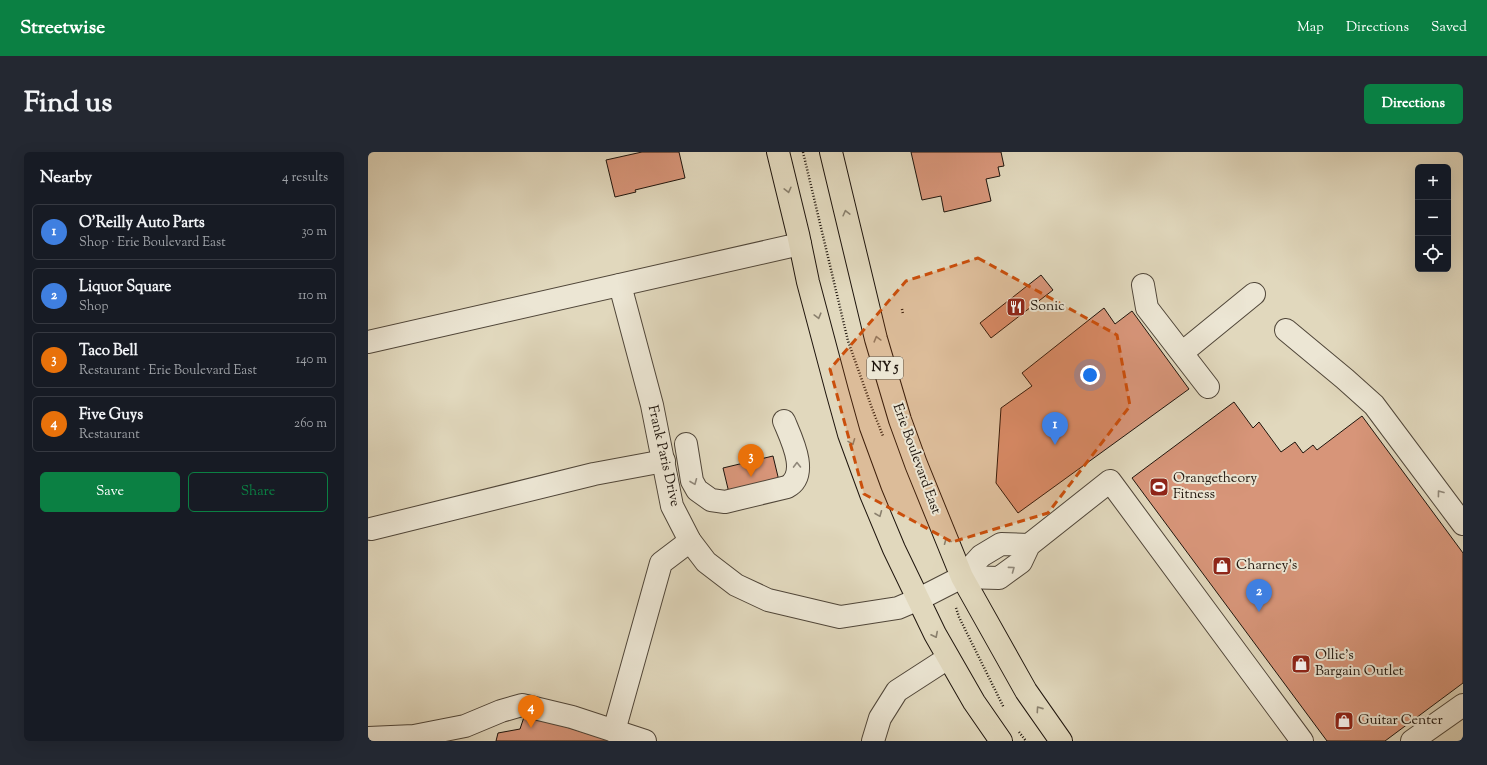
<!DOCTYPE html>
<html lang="en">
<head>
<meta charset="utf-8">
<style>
	body { margin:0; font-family:"Sorts Mill Goudy",serif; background:#242831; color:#f1f3f6 }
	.controls { position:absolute; right:12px; top:12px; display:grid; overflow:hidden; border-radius:6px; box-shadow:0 4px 16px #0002 }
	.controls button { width:36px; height:36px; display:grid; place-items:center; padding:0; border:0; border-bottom:1px solid #363941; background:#171b24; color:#f1f3f6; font:20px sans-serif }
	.you { position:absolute; left:722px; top:223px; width:14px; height:14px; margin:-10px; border:3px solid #fff; border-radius:50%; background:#1a73e8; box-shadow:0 0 0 6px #1a73e833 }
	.badge { display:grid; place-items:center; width:26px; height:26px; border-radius:50%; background:#0b8043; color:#fff; font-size:13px; font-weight:700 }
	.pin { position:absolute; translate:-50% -33px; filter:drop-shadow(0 1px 2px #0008) }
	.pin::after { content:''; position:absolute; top:21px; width:14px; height:12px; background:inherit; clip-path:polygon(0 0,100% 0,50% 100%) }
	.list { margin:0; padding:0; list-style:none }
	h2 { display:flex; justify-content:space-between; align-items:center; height:52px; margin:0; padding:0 16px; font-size:17px }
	h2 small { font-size:13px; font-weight:400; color:#9ea1a6 }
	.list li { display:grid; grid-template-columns:26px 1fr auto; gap:12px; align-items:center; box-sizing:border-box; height:56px; margin:0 8px 8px; padding:0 8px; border:1px solid #363941; border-radius:6px }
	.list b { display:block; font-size:15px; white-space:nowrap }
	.list p { margin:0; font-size:13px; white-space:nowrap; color:#9ea1a6 }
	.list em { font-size:13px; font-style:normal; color:#9ea1a6 }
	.actions { display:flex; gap:8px; padding:12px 16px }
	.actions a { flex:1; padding:9px 0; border:1px solid #0b8043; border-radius:6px; text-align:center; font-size:14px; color:#0b8043 }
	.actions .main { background:#0b8043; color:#fff }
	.icon { flex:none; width:22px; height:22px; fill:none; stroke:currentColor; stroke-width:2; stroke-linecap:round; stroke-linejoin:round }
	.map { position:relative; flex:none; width:1095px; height:589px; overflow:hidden; border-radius:6px }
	header { display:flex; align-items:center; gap:24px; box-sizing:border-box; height:56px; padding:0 20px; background:#0b8043; color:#fff }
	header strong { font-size:19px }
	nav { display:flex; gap:22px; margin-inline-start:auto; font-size:14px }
	.intro { display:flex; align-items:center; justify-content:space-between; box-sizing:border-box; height:96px; padding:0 24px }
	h1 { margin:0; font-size:28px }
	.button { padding:10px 18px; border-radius:6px; background:#0b8043; color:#fff; font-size:14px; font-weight:700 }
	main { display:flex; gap:24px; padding:0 24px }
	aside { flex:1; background:#171b24; border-radius:6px; box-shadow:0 4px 16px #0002 }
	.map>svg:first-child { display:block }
	.building { fill:#d79579; stroke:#1f150d }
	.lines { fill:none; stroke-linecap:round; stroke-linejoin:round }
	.minor-casing { stroke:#504639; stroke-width:24 }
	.major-casing { stroke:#1f150d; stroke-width:24 }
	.path { stroke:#1f150d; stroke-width:2.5; stroke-dasharray:1 2; stroke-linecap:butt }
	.minor { stroke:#ece6d4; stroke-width:22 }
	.major { stroke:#e1d8bd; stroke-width:22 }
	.oneway { stroke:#8a806e }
	.oneway2 { stroke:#90887a }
	.marked { fill:#ca4f0c; fill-opacity:0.2; stroke:#ca4f0c; stroke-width:3; stroke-dasharray:8 5; stroke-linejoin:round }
	.labels { text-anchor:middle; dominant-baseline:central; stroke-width:4; stroke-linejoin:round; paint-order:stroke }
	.shield { fill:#ece6d4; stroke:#5c5449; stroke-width:1 }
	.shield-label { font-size:13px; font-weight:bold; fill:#1f150d }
	.poi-label { font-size:14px; fill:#1f150d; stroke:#ece6d4; text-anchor:start }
	.street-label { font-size:14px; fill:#1f150d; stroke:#ece6d4 }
</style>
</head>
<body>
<header>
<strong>Streetwise</strong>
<nav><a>Map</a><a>Directions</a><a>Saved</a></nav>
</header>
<div class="intro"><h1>Find us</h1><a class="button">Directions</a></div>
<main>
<aside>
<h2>Nearby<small>4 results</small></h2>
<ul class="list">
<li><span class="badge" style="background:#3f7fe0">1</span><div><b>O'Reilly Auto Parts</b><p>Shop · Erie Boulevard East</p></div><em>30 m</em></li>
<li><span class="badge" style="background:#3f7fe0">2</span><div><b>Liquor Square</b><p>Shop</p></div><em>110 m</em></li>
<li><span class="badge" style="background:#e8710a">3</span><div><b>Taco Bell</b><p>Restaurant · Erie Boulevard East</p></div><em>140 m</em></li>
<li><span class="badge" style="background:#e8710a">4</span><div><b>Five Guys</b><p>Restaurant</p></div><em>260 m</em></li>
</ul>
<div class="actions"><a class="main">Save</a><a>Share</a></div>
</aside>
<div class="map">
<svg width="1095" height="589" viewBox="0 0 1095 589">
	<rect width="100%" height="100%" fill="#e1d8bd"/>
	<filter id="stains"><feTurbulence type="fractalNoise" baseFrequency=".005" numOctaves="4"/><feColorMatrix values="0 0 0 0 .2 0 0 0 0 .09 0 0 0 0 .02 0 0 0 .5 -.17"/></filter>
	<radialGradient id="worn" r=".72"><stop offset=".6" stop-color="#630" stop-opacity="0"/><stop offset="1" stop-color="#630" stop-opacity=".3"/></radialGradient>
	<g class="building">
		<polygon points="274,0 311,0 317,26 267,38 268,40 247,45 238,8"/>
		<polygon points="543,0 633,0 636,14 630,15 632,24 618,27 623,49 576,60 573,44 554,48"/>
		<polygon points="673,123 685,138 623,186 612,171"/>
		<polygon points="736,156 747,172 764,159 821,237 650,361 628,331 633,256 664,234 654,221"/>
		<polygon points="866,250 885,276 891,270 913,300 927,290 935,301 945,293 949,298 994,264 1095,401 1095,531 1017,589 959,589 764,326"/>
		<polygon points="405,304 412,333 362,345 355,316"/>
		<polygon points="157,562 243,589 128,589 130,581 152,577"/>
	</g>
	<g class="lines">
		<defs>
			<g id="minor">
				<polyline points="252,133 284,253 304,354 322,389 338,410 368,433 400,448 472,465 530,456 551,447 594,425 613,404 633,392 661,393"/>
				<polyline points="775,133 779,156 840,235"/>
				<polyline points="918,178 977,227 1006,253 1095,372"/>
				<polyline points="0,190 432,92"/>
				<polyline points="815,200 886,142"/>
				<path d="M318,292L324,329L329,338L343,348L357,350L419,335C442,323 423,286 416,269"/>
				<polyline points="3,377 226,322 296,309"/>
				<polyline points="594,425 631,426 653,410 661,393 742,329 934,589"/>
				<polyline points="246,579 293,411 322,389"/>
				<polyline points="0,586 46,584 97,574 133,559 154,553 204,565 277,589"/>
				<polyline points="505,589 512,566 529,539 580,506"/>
				<polyline points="1044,589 1095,553"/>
			</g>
			<g id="major">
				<polyline points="410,0 430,82 440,130 469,239 481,282 503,342 526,397 567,482 606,550 633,589"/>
				<polyline points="463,0 508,187 532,268 548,312 594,425 658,539 693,589"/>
			</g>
		</defs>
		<use href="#minor" class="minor-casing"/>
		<use href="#major" class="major-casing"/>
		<g class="path">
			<polyline points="435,0 480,189 505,259 515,284"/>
			<polyline points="534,157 535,162"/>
			<polyline points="588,456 591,465 636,556"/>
			<polyline points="651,580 658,589"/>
		</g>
		<use href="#minor" class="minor"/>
		<use href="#major" class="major"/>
	</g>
	<defs><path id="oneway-chevron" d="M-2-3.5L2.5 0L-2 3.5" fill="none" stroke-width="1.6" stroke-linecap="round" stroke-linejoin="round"/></defs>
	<g class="oneway">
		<use href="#oneway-chevron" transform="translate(420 38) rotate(76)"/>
		<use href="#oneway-chevron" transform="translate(478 61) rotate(-104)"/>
		<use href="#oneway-chevron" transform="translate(450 164) rotate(75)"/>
		<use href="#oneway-chevron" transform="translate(509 187) rotate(-105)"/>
		<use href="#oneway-chevron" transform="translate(484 290) rotate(69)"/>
		<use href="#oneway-chevron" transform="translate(511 362) rotate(68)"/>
		<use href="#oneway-chevron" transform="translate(579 389) rotate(-112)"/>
		<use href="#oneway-chevron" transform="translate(567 483) rotate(63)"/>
		<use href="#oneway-chevron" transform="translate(671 557) rotate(-125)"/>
	</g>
	<g class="oneway2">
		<use href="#oneway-chevron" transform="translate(429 313) rotate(-91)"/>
		<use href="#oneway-chevron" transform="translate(326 330) rotate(68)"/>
		<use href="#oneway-chevron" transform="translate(1072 341) rotate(-127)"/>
		<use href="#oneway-chevron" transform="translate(644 417) rotate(-36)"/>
	</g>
	<path class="marked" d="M610,106L749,183L762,254L680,361L584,390L496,342L462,217L538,129Z"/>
	<defs>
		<symbol id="restaurant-square" viewBox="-11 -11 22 22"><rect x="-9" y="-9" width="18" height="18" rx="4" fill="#8f2418" stroke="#ece6d4"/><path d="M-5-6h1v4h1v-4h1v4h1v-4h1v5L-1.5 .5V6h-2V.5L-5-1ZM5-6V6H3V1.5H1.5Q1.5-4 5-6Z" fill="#fff"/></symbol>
		<symbol id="stadium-square" viewBox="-11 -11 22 22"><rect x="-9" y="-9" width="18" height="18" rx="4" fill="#8f2418" stroke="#ece6d4"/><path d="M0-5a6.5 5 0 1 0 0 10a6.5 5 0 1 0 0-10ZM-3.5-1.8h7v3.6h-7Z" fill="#fff"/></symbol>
		<symbol id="shop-square" viewBox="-11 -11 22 22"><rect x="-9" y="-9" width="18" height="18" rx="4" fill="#8f2418" stroke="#ece6d4"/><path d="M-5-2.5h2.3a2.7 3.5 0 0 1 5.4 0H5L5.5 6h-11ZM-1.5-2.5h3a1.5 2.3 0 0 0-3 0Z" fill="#fff"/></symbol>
	</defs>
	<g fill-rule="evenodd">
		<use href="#restaurant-square" x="637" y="144" width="22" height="22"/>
		<use href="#stadium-square" x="780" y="324" width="22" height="22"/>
		<use href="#shop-square" x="843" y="403" width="22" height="22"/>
		<use href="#shop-square" x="922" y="501" width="22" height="22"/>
		<use href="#shop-square" x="965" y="558" width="22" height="22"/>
	</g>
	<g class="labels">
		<rect class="shield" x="499" y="205" width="36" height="22" rx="3"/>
		<g class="shield-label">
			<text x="517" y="216">NY 5</text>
		</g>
		<g class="poi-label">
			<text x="662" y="155">Sonic</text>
			<text x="805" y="327">Orangetheory<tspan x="805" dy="16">Fitness</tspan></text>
			<text x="868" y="414">Charney's</text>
			<text x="947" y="504">Ollie's<tspan x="947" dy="16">Bargain Outlet</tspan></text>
			<text x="990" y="569">Guitar Center</text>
		</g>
		<g class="street-label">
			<text transform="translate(295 304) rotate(77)">Frank Paris Drive</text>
			<text transform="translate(548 307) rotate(70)">Erie Boulevard East</text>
		</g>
	</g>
	<rect width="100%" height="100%" filter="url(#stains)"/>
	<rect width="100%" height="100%" fill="url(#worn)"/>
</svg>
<div class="controls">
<button>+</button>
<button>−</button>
<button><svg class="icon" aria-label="locate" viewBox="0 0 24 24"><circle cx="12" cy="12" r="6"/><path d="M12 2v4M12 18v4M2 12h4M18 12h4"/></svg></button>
</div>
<div class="you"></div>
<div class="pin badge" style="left:687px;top:293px;background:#3f7fe0">1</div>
<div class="pin badge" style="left:891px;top:460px;background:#3f7fe0">2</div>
<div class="pin badge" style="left:383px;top:325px;background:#e8710a">3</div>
<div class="pin badge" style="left:163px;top:576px;background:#e8710a">4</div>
</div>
</main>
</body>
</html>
